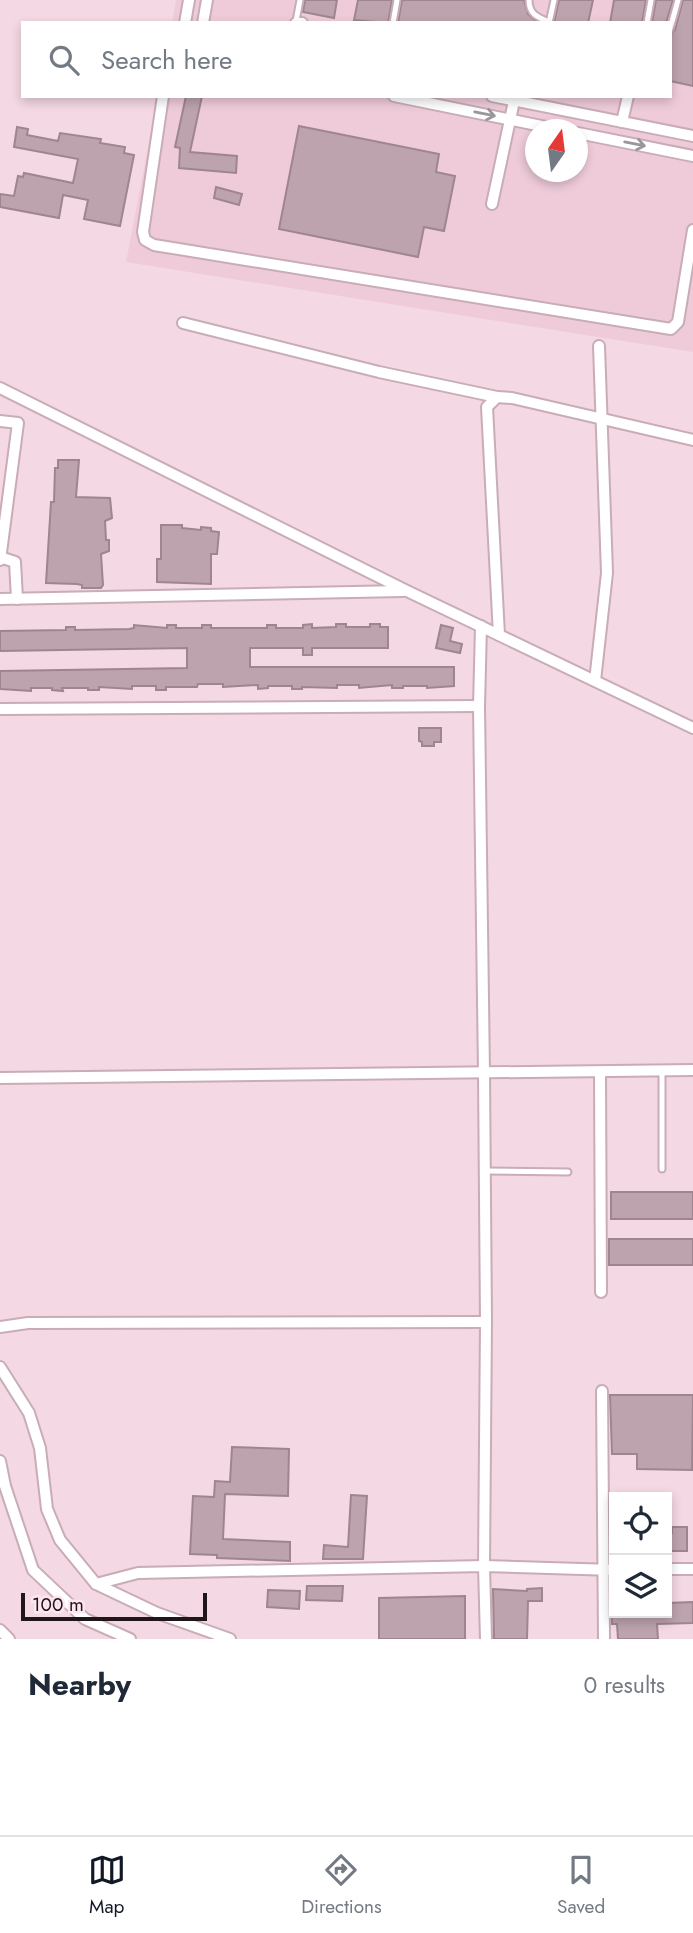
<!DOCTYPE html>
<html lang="en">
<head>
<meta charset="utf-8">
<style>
	body { margin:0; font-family:Jost,sans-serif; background:#f6f6f7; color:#1f2937 }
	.controls { position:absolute; right:21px; bottom:21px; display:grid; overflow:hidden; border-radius:0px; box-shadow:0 4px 10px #0003 }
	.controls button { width:63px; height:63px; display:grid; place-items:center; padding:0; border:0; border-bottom:2px solid #e0e1e3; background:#fff; color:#1f2937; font:35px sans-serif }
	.compass { position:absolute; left:525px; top:119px; width:63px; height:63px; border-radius:50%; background:#fff; box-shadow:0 4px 10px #0003; rotate:14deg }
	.scale { position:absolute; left:21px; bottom:18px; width:186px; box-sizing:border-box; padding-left:7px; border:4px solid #20161a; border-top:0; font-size:19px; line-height:24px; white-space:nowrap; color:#20161a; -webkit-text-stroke:5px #fee6f0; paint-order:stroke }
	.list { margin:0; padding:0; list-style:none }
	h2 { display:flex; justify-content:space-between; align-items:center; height:91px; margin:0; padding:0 28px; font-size:30px }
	h2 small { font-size:23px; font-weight:400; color:#747a83 }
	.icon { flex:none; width:38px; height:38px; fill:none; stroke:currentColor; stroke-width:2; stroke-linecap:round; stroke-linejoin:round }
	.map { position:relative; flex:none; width:693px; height:1639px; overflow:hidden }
	.search { position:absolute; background:#fff; box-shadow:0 4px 10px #0003; left:21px; right:21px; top:21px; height:77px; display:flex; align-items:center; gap:18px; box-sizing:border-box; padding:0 24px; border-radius:0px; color:#747a83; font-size:26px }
	.sheet { height:196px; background:#fff }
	nav { display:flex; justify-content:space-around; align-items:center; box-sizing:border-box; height:98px; border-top:2px solid #e0e1e3; background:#fff; font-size:19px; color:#747a83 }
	nav a { display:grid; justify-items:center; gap:4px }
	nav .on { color:#111827 }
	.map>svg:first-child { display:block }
	.built { fill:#efcbda; fill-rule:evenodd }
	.building { fill:#bda3ae; stroke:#9f8590; stroke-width:2 }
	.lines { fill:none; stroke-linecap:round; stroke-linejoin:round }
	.lane-casing { stroke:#c8acb8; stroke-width:9 }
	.street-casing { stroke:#c8acb8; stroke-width:14 }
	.lane { stroke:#fff; stroke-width:5 }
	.street { stroke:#fff; stroke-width:10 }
	.oneway { stroke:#9b9698 }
</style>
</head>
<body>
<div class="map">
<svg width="693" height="1639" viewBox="0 0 693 1639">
	<rect width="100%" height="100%" fill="#f4d8e3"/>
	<path class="built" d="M176,0H693V352L126,262L158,96H670V23H172ZM536,130H578V172H536Z"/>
	<g class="building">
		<polygon points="305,0 337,0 334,18 303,12"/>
		<polygon points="358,0 392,0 388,23 354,20"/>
		<polygon points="402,0 524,0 528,14 538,23 398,23"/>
		<polygon points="559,0 593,0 588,23 554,23"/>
		<polygon points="614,0 646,0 642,23 610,23"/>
		<polygon points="656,0 673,0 666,23 652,23"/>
		<polygon points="683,0 693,0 693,86 670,81 670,34 675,30"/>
		<polygon points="186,96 202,96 190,152 237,156 236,173 179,168 180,148 175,147"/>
		<polygon points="299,126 439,154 436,172 455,176 444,231 424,227 418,257 279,229"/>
		<polygon points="17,127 28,129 27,135 58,141 60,133 101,139 100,143 125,147 124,153 134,155 120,226 84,219 88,200 63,195 59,218 0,207 0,194 14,196 18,176 23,177 24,173 73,183 78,159 14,147"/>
		<polygon points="216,187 242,194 239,205 214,198"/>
		<polygon points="58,460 79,460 76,497 110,498 112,518 105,521 106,540 109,540 109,551 101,554 103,585 101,588 82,588 82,585 77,584 46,583 51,502 54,502 55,468 58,468"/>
		<polygon points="161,525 182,525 182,528 201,530 201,527 211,528 211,531 219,532 217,554 211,554 211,584 157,582 157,559 161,559"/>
		<polygon points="312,624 312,628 336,627 336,624 346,624 346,627 370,627 370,624 380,624 380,627 388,627 388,648 312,648 312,655 303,655 303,648 250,648 250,667 454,667 454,686 427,688 427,686 403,686 403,688 392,688 392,685 359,688 359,685 337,685 337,688 302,687 302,689 292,689 292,686 268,686 268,688 258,689 258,685 223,687 223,684 198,684 197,687 166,687 166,690 156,690 156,686 132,686 132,689 99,687 99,690 88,690 88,688 62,688 63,691 52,690 52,688 31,688 31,691 0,689 0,671 187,668 187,648 0,651 0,631 66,630 66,627 75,627 75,630 129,629 134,628 134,625 167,628 167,625 176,625 176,628 202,628 202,625 211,625 211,628 267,628 267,625 276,625 276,628 303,628 303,625"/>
		<polygon points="441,625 453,628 450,641 462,644 460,653 436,648"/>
		<polygon points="419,728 441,728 441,742 434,742 434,746 422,746 422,742 419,741"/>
		<rect x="611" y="1192" width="82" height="27"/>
		<rect x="609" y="1239" width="84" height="26"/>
		<polygon points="610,1395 693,1395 692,1470 637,1469 637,1454 612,1454"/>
		<polygon points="232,1447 289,1449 288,1496 225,1494 223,1539 290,1542 290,1561 217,1558 217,1555 190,1554 193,1496 214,1497 215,1481 230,1482"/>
		<polygon points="351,1495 367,1496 363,1559 323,1559 324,1545 348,1547"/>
		<polygon points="672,1527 687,1527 687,1551 667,1551 667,1533 672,1533"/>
		<polygon points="307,1586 343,1586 342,1601 306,1600"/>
		<polygon points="542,1588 542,1601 528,1601 527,1639 494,1639 493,1589 527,1591 527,1589"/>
		<polygon points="268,1590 300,1591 299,1609 267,1607"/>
		<polygon points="465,1596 465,1639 379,1639 379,1598"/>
		<polygon points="693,1602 693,1623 657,1624 658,1639 618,1639 617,1624 612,1624 612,1613 667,1613 667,1603"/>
	</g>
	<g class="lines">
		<defs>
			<g id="lane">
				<path d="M529,0C529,14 537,17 549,22"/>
				<polyline points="296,21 300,0"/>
				<polyline points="393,23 397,0"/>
				<polyline points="549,23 554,0"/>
				<polyline points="647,23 651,0"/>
				<polyline points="670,29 678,0"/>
				<polyline points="662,1071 662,1169"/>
				<polyline points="485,1171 568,1172"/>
			</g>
			<g id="street">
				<polyline points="185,23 189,0"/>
				<polyline points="203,23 207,0"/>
				<polyline points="296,23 302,23"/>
				<polyline points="163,96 143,232 145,240 154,245 671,329 678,322 693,230"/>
				<polyline points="394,96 561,130"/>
				<polyline points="492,96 693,136"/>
				<polyline points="622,122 628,96"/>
				<polyline points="578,133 693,156"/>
				<polyline points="492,204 514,101"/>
				<polyline points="183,323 379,372 497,397"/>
				<polyline points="0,388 407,591 693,728"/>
				<polyline points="0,421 18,423 0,560"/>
				<polyline points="0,557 15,562 17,599"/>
				<polyline points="0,599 403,591"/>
				<polyline points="481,626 479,706 484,1073 486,1322 484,1566 486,1639"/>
				<polyline points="499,635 487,407 497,397 512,398 693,440"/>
				<polyline points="595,681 607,573 599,346"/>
				<polyline points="0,709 479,706"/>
				<polyline points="600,1073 601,1292"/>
				<polyline points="0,1078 693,1070"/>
				<polyline points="0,1327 28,1323 486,1322"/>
				<polyline points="0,1367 29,1413 40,1448 47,1509 60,1540 96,1584 157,1613 230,1639"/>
				<polyline points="602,1391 604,1639"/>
				<polyline points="0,1461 5,1486 33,1570 85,1619 130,1639"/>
				<polyline points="667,1569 693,1569"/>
				<polyline points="96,1584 138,1573 484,1566 614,1570"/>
				<polyline points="0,1630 9,1639"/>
			</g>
		</defs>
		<use href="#lane" class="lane-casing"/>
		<use href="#street" class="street-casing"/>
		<use href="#lane" class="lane"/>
		<use href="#street" class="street"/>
	</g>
	<defs><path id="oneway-shaft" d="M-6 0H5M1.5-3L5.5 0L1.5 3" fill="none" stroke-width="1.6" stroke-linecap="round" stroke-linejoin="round" transform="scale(1.75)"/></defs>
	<g class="oneway">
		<use href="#oneway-shaft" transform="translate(485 114) rotate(11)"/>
		<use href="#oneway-shaft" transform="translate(635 144) rotate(11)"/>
	</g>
</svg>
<div class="controls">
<button><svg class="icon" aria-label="locate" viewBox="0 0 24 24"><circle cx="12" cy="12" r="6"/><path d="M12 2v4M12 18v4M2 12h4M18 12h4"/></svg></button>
<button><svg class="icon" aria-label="layers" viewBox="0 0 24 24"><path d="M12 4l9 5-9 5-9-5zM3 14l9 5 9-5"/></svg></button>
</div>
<svg class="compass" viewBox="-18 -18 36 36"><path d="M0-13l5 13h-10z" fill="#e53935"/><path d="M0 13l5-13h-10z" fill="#747a83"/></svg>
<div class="scale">100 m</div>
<div class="search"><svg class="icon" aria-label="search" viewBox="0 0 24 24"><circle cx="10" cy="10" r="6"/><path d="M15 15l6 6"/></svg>Search here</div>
</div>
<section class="sheet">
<h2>Nearby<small>0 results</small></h2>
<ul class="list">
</ul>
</section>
<nav>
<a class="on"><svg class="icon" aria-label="map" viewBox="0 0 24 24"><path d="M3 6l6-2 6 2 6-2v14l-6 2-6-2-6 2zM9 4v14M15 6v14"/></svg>Map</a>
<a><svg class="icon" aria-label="directions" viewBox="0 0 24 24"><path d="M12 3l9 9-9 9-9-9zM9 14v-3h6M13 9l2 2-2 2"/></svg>Directions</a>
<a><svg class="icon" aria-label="saved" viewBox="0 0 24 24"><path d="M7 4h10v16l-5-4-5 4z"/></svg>Saved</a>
</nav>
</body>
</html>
